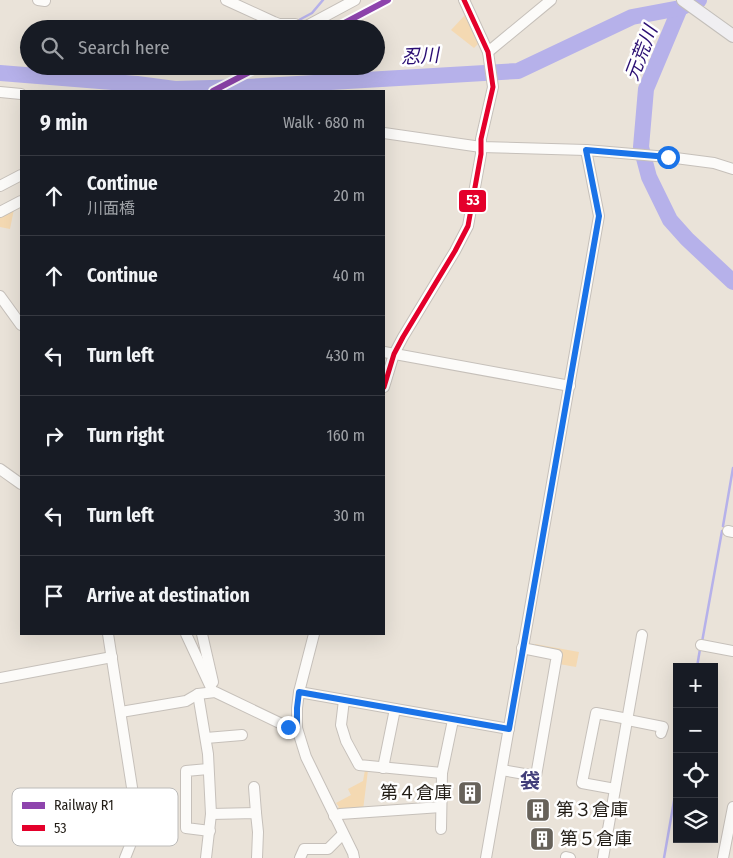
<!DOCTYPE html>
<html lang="en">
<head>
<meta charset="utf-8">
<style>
	body { margin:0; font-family:"Fira Sans Condensed","Noto Sans JP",sans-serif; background:#242831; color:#f1f3f6 }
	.controls { position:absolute; right:15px; bottom:15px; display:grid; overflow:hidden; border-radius:0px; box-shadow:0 5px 20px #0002 }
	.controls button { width:45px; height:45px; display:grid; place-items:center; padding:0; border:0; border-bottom:1px solid #363941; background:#171b24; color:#f1f3f6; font:25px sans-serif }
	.stop { position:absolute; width:15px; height:15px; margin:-11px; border:4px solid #1a73e8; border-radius:50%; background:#fff }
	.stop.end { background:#1a73e8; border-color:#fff; box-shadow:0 1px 5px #0008 }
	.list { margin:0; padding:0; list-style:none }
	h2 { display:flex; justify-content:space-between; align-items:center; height:65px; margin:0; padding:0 20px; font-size:21px }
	h2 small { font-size:16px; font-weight:400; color:#9ea1a6 }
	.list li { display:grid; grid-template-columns:32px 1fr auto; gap:15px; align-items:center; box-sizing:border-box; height:80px; padding:0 20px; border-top:1px solid #363941 }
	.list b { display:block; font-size:19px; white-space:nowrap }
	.list p { margin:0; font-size:16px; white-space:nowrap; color:#9ea1a6 }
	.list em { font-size:16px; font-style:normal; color:#9ea1a6 }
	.icon { flex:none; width:28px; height:28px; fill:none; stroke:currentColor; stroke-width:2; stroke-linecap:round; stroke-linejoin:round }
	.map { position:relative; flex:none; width:733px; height:858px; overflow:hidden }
	.search { position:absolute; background:#171b24; box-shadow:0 5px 20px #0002; left:20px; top:20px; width:365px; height:55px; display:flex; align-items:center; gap:12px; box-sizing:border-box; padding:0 18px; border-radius:28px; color:#9ea1a6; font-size:19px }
	.panel { position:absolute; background:#171b24; box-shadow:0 5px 20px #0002; left:20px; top:90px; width:365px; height:545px; border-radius:0px }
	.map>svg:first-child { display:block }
	.green { fill:#f4d9b2 }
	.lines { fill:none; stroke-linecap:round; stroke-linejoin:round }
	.stream { stroke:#b6b1ea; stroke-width:2.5 }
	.river { stroke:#b6b1ea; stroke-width:16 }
	.minor-casing { stroke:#c6c0ba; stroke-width:12 }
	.major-casing { stroke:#c3bfba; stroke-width:14 }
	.minor { stroke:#fcfbf9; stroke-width:10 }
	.major { stroke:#f0eff2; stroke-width:12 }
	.bus-1-casing { stroke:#fff; stroke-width:9 }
	.bus-1 { stroke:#e4002b; stroke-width:5 }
	.rail-1-casing { stroke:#fff; stroke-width:10 }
	.rail-1 { stroke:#8e44ad; stroke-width:6 }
	.route { stroke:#1a73e8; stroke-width:6 }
	.labels { text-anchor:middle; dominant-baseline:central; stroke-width:5; stroke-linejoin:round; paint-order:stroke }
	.poi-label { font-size:18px; fill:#211c15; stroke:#fff; text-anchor:start }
	.water-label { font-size:19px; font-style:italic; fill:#2a0e73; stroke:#fff }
	.quarter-label { font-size:20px; font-weight:bold; fill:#413d79; stroke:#fff }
	.key { fill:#fff; stroke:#bcbbb9; stroke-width:1 }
	.key-label { font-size:14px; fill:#211c15 }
	.line-badge { stroke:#fff; stroke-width:2 }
	.badge-label { font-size:14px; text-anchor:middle; font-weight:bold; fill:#fff }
</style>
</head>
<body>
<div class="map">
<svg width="733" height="858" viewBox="0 0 733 858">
	<rect width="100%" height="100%" fill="#eae3d9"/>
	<g class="green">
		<polygon points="466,14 479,43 474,48 451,30"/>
		<polygon points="14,209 10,229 0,227 0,217"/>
		<polygon points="535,644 579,652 576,667 559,664 561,652 535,647"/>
		<polygon points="365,770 368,770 363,810 340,812 336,809 339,807 336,803 351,795 348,789 363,781"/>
	</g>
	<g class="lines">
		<g class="stream">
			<polyline points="299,20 312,13 323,0"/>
			<polyline points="723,526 733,468"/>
			<polyline points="702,642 722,531"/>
			<polyline points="697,667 700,649"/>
			<polyline points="664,858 677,784"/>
		</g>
		<g class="river">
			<polyline points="680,8 646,89 641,147 649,177 670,220 687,239 733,282"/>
			<polyline points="0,73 137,84 175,89 247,87 518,71 632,17 680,8 699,0"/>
		</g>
		<defs>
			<g id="minor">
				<polyline points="38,0 45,1"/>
				<polyline points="226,0 274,22 279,24 295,24 300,29"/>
				<polyline points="301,29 355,0"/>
				<polyline points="488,52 551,0"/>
				<polyline points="0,92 21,94"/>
				<polyline points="384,133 481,147 586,150 668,157 714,163 733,169"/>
				<polyline points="0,186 21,175"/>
				<polyline points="0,212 21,201"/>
				<polyline points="0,296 21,325"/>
				<polyline points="384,352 570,386"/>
				<polyline points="384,387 394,354 403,337 455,251 468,226 481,154 481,139 493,87 488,52 464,0"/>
				<polyline points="0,469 21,484"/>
				<polyline points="728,531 733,532"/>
				<polyline points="108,634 136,813 133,838 125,858"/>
				<polyline points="186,634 213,692"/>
				<polyline points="202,634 213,682"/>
				<polyline points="314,634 299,692 297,708 297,728 306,757 353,853 354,858"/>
				<polyline points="701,645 733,651"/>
				<polyline points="0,678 112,657"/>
				<polyline points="299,692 509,729"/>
				<polyline points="198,694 208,754 211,814 206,858"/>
				<polyline points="344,700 341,725 346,741 359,765 442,773"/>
				<polyline points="121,712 186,701 198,694 215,692 288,727 297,728"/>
				<polyline points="628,720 663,727 661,733"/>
				<polyline points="206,738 242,735"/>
				<polyline points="383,768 395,709"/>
				<polyline points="208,769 186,771 186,828 210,831"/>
				<polyline points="502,770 536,776 557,655 522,648"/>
				<polyline points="254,787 256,813"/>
				<polyline points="615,789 582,783 596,713 628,719"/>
				<polyline points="211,814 256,813 258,832 257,858"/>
				<polyline points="334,816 340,814 441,807"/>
				<polyline points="441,829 442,773 453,720"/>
				<polyline points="566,857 570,858"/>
				<polyline points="300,858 304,849 328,849 343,834"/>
				<polyline points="486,858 599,216 586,150"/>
				<polyline points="603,858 642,635"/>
				<polyline points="723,858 733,807"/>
			</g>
			<polyline id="major" points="683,0 733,36"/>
		</defs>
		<use href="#minor" class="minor-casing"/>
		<use href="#major" class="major-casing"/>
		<use href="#minor" class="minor"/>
		<use href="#major" class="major"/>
		<defs>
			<polyline id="bus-1" points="384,387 394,354 403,337 455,251 468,226 481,154 481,139 493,87 488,52 464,0"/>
		</defs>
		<use href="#bus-1" class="bus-1-casing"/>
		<use href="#bus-1" class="bus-1"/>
		<defs>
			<g id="rail-1">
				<polyline points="333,29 388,0"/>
				<polyline points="213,91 261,66"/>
			</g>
		</defs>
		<use href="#rail-1" class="rail-1-casing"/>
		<use href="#rail-1" class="rail-1"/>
	</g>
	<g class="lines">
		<polyline class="route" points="288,727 297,728 297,708 299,692 509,729 599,216 586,150 668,157"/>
	</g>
	<defs>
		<symbol id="building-square" viewBox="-11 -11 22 22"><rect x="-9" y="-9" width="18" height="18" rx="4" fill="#67625a" stroke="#fff"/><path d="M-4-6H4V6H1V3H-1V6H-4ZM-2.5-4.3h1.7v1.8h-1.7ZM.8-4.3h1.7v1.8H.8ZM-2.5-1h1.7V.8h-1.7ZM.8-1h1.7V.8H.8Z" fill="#fff"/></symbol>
	</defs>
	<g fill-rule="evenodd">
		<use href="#building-square" x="456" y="779" width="28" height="28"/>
		<use href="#building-square" x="524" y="796" width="28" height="28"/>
		<use href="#building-square" x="528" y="825" width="28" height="28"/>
	</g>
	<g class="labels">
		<g class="poi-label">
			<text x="452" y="793" text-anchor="end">第４倉庫</text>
			<text x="556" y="810">第３倉庫</text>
			<text x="560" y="839">第５倉庫</text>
		</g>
		<g class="water-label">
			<text transform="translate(641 53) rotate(-69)">元荒川</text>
			<text transform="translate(420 56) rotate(-3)">忍川</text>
		</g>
		<g class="quarter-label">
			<text x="530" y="781">袋</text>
		</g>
	</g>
	<rect x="12" y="788" width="166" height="58" rx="8" class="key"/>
	<rect x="22" y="802" width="23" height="7" fill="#8e44ad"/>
	<rect x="22" y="825" width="23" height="6" fill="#e4002b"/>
	<g class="key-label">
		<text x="54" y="810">Railway R1</text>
		<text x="54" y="833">53</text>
	</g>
	<rect class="line-badge" x="458" y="189" width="29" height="24" rx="5" fill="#e4002b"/>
	<g class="badge-label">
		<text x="473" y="205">53</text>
	</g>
</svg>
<div class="controls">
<button>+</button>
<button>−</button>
<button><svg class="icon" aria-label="locate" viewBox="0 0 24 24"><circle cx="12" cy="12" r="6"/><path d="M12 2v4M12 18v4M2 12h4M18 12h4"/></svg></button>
<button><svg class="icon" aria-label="layers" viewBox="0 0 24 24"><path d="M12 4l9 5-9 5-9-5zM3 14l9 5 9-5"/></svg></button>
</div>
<div class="stop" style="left:668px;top:157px"></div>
<div class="stop end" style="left:288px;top:727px"></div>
<div class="search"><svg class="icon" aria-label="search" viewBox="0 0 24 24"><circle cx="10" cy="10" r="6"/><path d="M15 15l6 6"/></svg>Search here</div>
<section class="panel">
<h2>9 min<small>Walk · 680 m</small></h2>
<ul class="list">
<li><svg class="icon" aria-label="ahead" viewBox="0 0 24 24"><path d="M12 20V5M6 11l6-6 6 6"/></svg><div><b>Continue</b><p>川面橋</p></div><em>20 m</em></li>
<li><svg class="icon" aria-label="ahead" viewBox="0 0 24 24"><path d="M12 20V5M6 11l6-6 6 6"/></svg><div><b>Continue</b></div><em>40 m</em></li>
<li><svg class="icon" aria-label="left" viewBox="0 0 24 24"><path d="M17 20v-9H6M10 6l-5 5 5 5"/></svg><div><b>Turn left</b></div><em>430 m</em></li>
<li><svg class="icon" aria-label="right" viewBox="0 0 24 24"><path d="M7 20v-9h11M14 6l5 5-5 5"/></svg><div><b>Turn right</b></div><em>160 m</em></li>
<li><svg class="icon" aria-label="left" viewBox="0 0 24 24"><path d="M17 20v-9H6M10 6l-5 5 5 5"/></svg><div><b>Turn left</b></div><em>30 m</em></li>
<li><svg class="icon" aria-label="arrive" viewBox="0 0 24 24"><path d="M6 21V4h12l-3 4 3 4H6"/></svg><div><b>Arrive at destination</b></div></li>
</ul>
</section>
</div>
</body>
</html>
